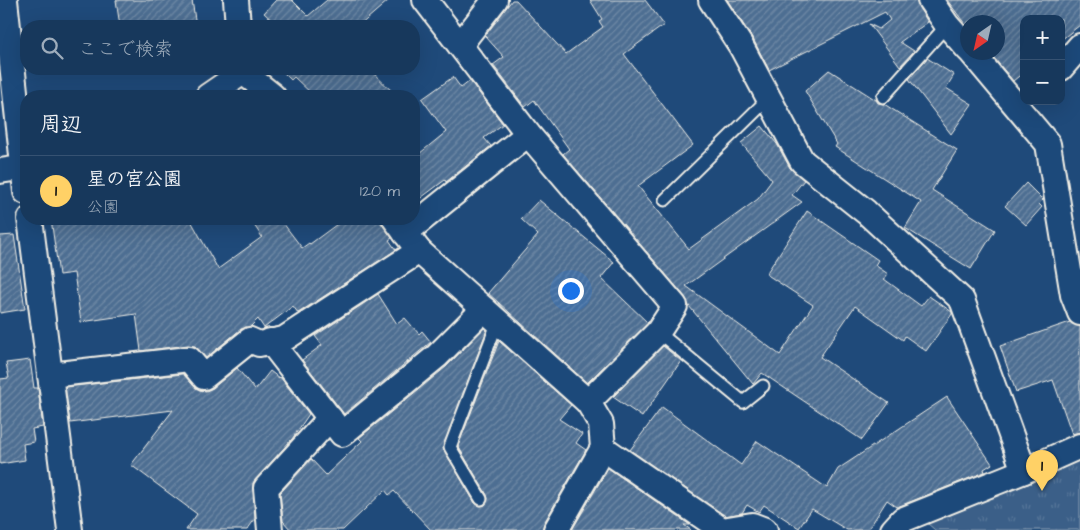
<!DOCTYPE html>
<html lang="ja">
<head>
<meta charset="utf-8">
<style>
	body { margin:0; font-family:"Architects Daughter","Klee One",sans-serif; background:#244365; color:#f1f3f6 }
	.controls { position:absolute; right:15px; top:15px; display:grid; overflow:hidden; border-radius:10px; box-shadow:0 5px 20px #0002 }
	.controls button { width:45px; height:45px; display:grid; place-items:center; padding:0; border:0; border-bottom:1px solid #365272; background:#17385c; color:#f1f3f6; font:25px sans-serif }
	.compass { position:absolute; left:960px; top:15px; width:45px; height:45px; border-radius:50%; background:#17385c; box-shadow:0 5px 20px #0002; rotate:214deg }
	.you { position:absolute; left:570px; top:290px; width:18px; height:18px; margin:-12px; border:4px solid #fff; border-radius:50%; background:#1a73e8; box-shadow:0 0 0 8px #1a73e833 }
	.badge { display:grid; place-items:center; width:32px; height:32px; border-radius:50%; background:#ffd166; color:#111; font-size:16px; font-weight:700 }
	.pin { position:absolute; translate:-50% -41px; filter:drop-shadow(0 1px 2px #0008) }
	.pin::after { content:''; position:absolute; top:26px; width:18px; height:15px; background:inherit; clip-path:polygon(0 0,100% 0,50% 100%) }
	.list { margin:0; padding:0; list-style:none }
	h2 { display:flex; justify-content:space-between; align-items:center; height:65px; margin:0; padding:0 20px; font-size:21px }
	h2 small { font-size:16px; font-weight:400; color:#9eacbb }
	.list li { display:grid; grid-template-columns:32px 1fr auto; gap:15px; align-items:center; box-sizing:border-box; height:70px; padding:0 20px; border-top:1px solid #365272 }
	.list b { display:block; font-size:19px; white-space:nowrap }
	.list p { margin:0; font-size:16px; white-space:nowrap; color:#9eacbb }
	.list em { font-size:16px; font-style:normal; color:#9eacbb }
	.icon { flex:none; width:28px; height:28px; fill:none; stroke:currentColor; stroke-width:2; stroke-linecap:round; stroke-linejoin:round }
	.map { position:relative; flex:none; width:1080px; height:530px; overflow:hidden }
	.search { position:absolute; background:#17385c; box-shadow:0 5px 20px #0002; left:20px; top:20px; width:400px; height:55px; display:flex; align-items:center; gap:12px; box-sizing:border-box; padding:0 18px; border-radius:20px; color:#9eacbb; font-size:19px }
	.panel { position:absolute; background:#17385c; box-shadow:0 5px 20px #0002; left:20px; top:90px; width:400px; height:135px; border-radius:20px }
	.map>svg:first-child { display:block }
	.park { fill:url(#park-tufts); stroke:#97a8b8 }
	.building { fill:url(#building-hatch); stroke:#f4f1e8 }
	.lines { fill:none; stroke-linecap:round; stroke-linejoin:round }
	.service-casing { stroke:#f4f1e8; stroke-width:15 }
	.minor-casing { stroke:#f4f1e8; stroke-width:28 }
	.service { stroke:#1f4a7a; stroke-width:11 }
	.minor { stroke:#1f4a7a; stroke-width:24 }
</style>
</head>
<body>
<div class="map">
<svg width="1080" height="530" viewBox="0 0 1080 530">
	<defs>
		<pattern id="park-tufts" width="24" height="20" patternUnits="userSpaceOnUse" patternTransform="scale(1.25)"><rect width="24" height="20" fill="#3a5f88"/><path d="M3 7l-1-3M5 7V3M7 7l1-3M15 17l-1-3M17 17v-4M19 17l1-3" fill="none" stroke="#577699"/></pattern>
		<pattern id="building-hatch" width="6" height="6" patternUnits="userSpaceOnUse" patternTransform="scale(1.25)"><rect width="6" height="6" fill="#4d6e92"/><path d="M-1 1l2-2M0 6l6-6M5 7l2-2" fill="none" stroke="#708aa6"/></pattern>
	</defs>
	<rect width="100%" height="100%" fill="#1f4a7a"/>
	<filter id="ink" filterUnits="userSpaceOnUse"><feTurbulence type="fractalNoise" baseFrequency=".02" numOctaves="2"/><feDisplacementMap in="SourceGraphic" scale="10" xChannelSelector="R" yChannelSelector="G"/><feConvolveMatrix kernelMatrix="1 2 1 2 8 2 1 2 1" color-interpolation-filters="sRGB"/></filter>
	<g filter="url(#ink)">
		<polygon class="park" points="1080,458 1080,530 935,530 927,523"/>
		<g class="building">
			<polygon points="116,0 192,0 196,26 120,26"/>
			<polygon points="276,0 292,0 308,16 327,0 389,0 359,26 278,26 264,13"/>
			<polygon points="512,0 516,0 566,54 603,27 599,21 602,19 590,0 645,0 664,25 624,54 693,145 638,186 689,249 758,199 772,180 741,143 762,126 777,144 790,168 804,180 792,195 802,202 686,286 780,355 813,305 766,274 807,211 878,260 875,265 888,274 884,279 921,306 929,296 952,312 952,314 926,351 905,336 903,340 855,306 820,357 889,403 862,440 762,373 753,384 689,306 685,297 563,154 569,149 534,100 525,107 493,65 504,57 485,36"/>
			<polygon points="727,0 916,0 919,8 928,22 900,42 914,51 900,66 869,24 879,29 890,20 885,12 769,70 753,39"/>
			<polygon points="947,0 1080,0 1080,25 1061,40 1061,19 1024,19 1024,72 1013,81 989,52 998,52 998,22 968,22 968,28"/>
			<polygon points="927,58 954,75 946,88 972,104 951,134 909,79"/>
			<polygon points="280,69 369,69 397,96 314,96 294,77 291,80"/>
			<polygon points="829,70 876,100 878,103 884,104 957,150 932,190 995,230 971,269 905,228 921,202 835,147 837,144 805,91"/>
			<polygon points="453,77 461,88 470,81 503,124 484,138 491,146 446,182 445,180 414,203 414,158 446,132 422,99"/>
			<polygon points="1026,183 1043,200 1039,204 1042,207 1026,225 1005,206"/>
			<polygon points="539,200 614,262 601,278 648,323 587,383 488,293 538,235 521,219"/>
			<polygon points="51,219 190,219 218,269 262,237 250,219 280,219 302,248 309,243 310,244 344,219 378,219 392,238 389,240 396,250 298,313 293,306 264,328 258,319 250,327 241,329 206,358 195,346 188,345 141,351 136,314 81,322 74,273 59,275"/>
			<polygon points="14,235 25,309 0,313 0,236"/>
			<polygon points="378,294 397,324 405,318 419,334 422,331 431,342 344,414 302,360 322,345 315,336"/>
			<polygon points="1070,322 1080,326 1080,432 1072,434 1053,380 1016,392 1000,346"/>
			<polygon points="484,328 487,330 443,448 475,503 481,506 485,505 488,499 487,495 458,446 499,341 571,405 559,419 582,434 576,443 586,450 544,523 542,530 431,530 394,491 389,495 385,490 343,530 291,530 283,521 280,493 311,459 326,475 362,441 359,438 446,367"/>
			<polygon points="663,346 681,361 642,417 613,397"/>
			<polygon points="30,360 34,388 38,388 43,427 32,429 34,442 23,444 25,460 0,464 0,379 9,378 6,363"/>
			<polygon points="237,368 255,390 270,371 279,378 280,377 309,414 292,439 253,483 255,519 247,530 186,530 197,514 131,465 173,410 70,423 65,387 183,374 194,386 200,390 206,391 213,388"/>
			<polygon points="947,397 992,464 984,469 985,472 897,507 887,500 868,530 847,530 812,509 799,528 764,505 759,512 747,505 742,513 725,516 630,450 662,407 741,465 757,441 827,488 838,469"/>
			<polygon points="608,468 690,525 684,525 691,530 572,530"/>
		</g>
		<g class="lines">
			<defs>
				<g id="service">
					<polyline points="883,97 947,25"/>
					<polyline points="665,200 769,98"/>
					<polyline points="658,332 743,402 763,386"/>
					<polyline points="481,499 450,447 498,321"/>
				</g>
				<g id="minor">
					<polyline points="5,0 26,192"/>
					<polyline points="236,0 238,26"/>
					<polyline points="425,0 528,134 675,306 658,332 588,402"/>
					<polyline points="711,0 741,46 802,161 866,212 962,300 1024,471"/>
					<polyline points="930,0 947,25 968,49"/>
					<polyline points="460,45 495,0"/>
					<polyline points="971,52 1048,144 1073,295 1080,313"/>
					<polyline points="1061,68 1080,46"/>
					<polyline points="242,69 243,72 273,96"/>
					<polyline points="208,96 243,72"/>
					<polyline points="0,171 26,167"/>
					<polyline points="30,219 70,530"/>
					<polyline points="395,219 419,251 588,402 601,424 603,448 556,530"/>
					<polyline points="405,233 528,134"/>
					<polyline points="270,341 342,434 437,356 484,309"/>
					<polyline points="50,375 189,359 204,377 250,340 259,344 284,339 419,251"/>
					<polyline points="603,448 722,530 752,525 765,530"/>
					<polyline points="270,530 266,488 330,418"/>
					<polyline points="893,530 902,520 1024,471 1080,446"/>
				</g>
			</defs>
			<use href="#service" class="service-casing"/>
			<use href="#minor" class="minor-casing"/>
			<use href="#service" class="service"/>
			<use href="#minor" class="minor"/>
		</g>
	</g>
</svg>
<div class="controls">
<button>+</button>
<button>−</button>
</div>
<svg class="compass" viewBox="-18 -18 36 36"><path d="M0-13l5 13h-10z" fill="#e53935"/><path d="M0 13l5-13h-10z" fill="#9eacbb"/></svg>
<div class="you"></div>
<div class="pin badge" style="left:1042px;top:491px">1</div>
<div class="search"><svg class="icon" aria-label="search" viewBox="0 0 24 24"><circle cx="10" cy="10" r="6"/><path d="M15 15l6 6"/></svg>ここで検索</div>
<section class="panel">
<h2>周辺<small></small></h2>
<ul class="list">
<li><span class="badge">1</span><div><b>星の宮公園</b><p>公園</p></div><em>120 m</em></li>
</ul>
</section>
</div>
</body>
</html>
